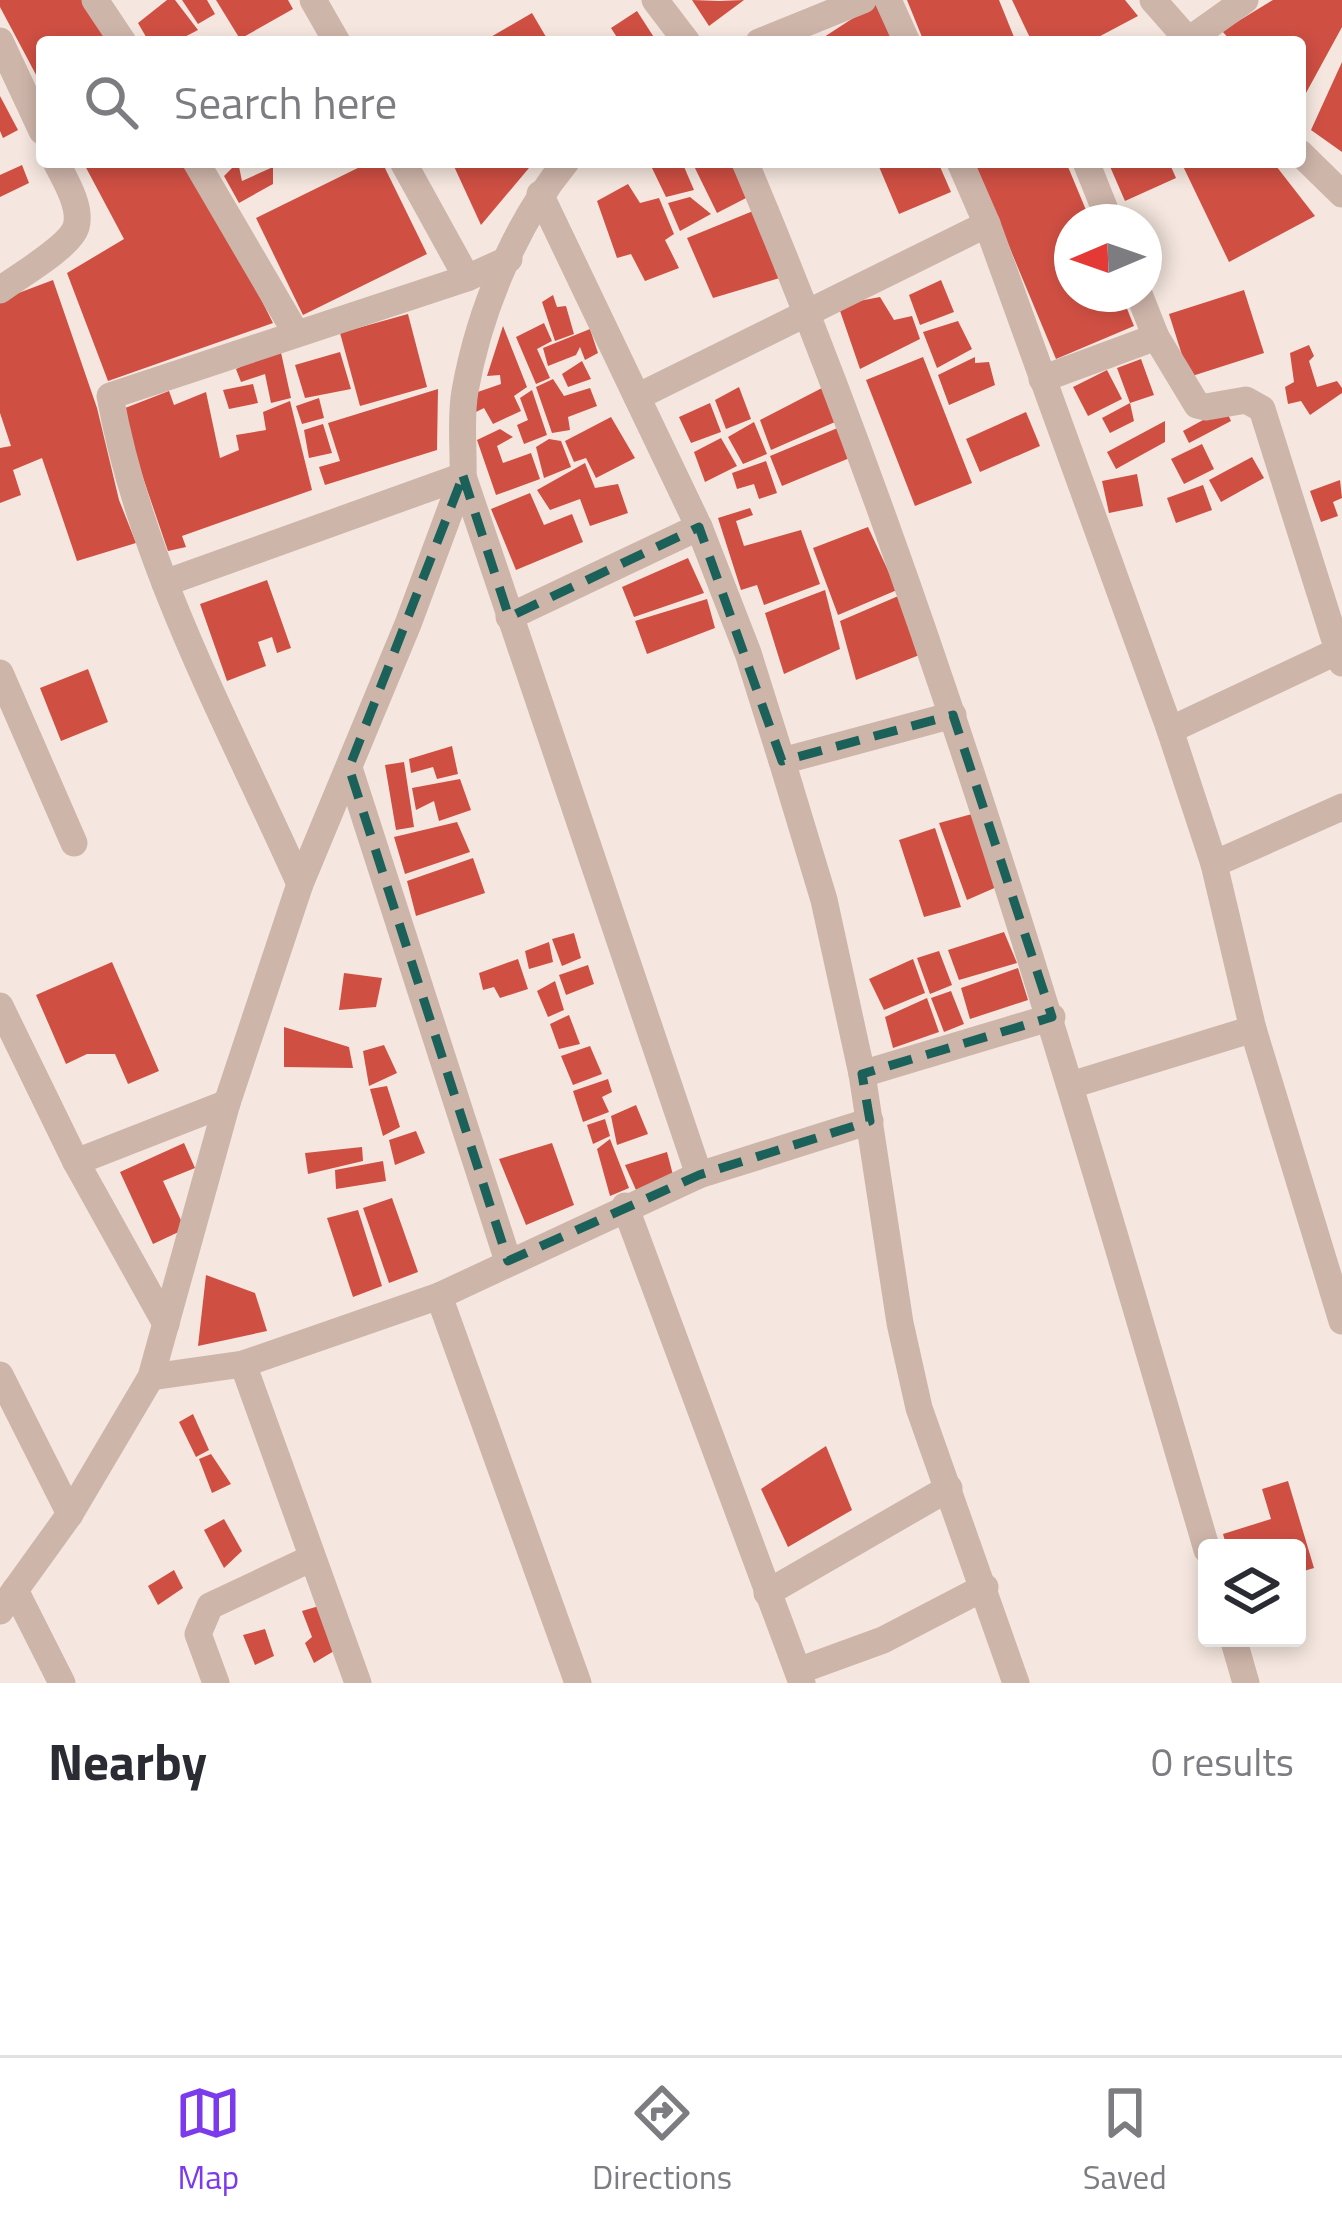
<!DOCTYPE html>
<html lang="en">
<head>
<meta charset="utf-8">
<style>
	body { margin:0; font-family:"Titillium Web",sans-serif; background:#f7f7f7; color:#2b2b33 }
	.controls { position:absolute; right:36px; bottom:36px; display:grid; overflow:hidden; border-radius:12px; box-shadow:0 6px 18px #0003 }
	.controls button { width:108px; height:108px; display:grid; place-items:center; padding:0; border:0; border-bottom:3px solid #e1e1e2; background:#fff; color:#2b2b33; font:60px sans-serif }
	.compass { position:absolute; left:1054px; top:204px; width:108px; height:108px; border-radius:50%; background:#fff; box-shadow:0 6px 18px #0003; rotate:268deg }
	.list { margin:0; padding:0; list-style:none }
	h2 { display:flex; justify-content:space-between; align-items:center; height:156px; margin:0; padding:0 48px; font-size:51px }
	h2 small { font-size:39px; font-weight:400; color:#7c7c81 }
	.icon { flex:none; width:66px; height:66px; fill:none; stroke:currentColor; stroke-width:2; stroke-linecap:round; stroke-linejoin:round }
	.map { position:relative; flex:none; width:1342px; height:1683px; overflow:hidden }
	.search { position:absolute; background:#fff; box-shadow:0 6px 18px #0003; left:36px; right:36px; top:36px; height:132px; display:flex; align-items:center; gap:30px; box-sizing:border-box; padding:0 42px; border-radius:12px; color:#7c7c81; font-size:45px }
	.sheet { height:372px; background:#fff }
	nav { display:flex; justify-content:space-around; align-items:center; box-sizing:border-box; height:168px; border-top:3px solid #e1e1e2; background:#fff; font-size:33px; color:#7c7c81 }
	nav a { display:grid; justify-items:center; gap:6px }
	nav .on { color:#7c3aed }
	.map>svg:first-child { display:block }
	.building { fill:#cf4f43 }
	.lines { fill:none; stroke-linecap:round; stroke-linejoin:round }
	.street { stroke:#ceb5aa; stroke-width:27 }
	.marked { fill:none; stroke:#1b615a; stroke-width:9; stroke-dasharray:24 15; stroke-linejoin:round }
</style>
</head>
<body>
<div class="map">
<svg width="1342" height="1683" viewBox="0 0 1342 1683">
	<rect width="100%" height="100%" fill="#f5e7df"/>
	<g class="building">
		<polygon points="0,0 95,0 123,42 42,42 42,86 0,7"/>
		<polygon points="167,0 175,0 198,30 175,42 149,42 138,23"/>
		<polygon points="182,0 207,0 215,14 198,24"/>
		<polygon points="216,0 288,0 293,9 240,39"/>
		<polygon points="692,0 719,1 744,0 709,26"/>
		<polygon points="881,0 898,42 822,42 821,39"/>
		<polygon points="907,0 999,0 1016,42 924,42"/>
		<polygon points="1012,0 1125,0 1138,16 1089,42 1032,42"/>
		<polygon points="1273,0 1342,0 1342,27 1300,104 1300,42 1232,42 1222,31"/>
		<polygon points="637,11 657,42 620,42 611,28"/>
		<polygon points="532,13 549,42 491,42 489,38"/>
		<polygon points="1342,62 1342,152 1311,130"/>
		<polygon points="0,96 18,130 3,138 0,131"/>
		<polygon points="83,162 192,162 273,323 108,381 67,273 124,239"/>
		<polygon points="238,162 242,181 273,167 273,184 239,203 224,176"/>
		<polygon points="370,162 382,162 427,254 303,315 256,218"/>
		<polygon points="452,162 534,162 481,225"/>
		<polygon points="665,162 682,162 694,190 666,197 652,168"/>
		<polygon points="692,162 730,162 748,197 717,213"/>
		<polygon points="877,162 938,162 951,192 899,214"/>
		<polygon points="974,162 1066,162 1091,222 1072,222 1072,294 1121,294 1134,326 1056,359"/>
		<polygon points="1108,162 1169,162 1176,178 1125,201"/>
		<polygon points="1181,162 1273,162 1315,216 1229,262"/>
		<polygon points="22,165 29,183 0,197 0,175"/>
		<polygon points="628,184 640,203 659,198 674,234 665,240 679,268 645,281 631,254 617,258 597,201"/>
		<polygon points="690,197 711,214 680,231 668,203"/>
		<polygon points="753,211 783,277 713,298 687,238"/>
		<polygon points="53,280 97,408 119,500 136,543 77,561 42,458 13,470 21,495 0,503 0,448 11,446 0,413 0,300"/>
		<polygon points="941,280 954,312 920,325 909,295"/>
		<polygon points="1244,290 1264,353 1189,377 1169,314"/>
		<polygon points="553,295 557,307 566,306 574,334 555,341 542,302"/>
		<polygon points="880,297 894,320 912,316 920,339 860,369 838,305"/>
		<polygon points="408,314 427,387 360,406 340,333"/>
		<polygon points="958,321 972,349 937,368 923,332"/>
		<polygon points="544,323 552,341 537,349 550,378 536,384 516,337"/>
		<polygon points="503,326 527,387 514,396 521,411 493,424 484,408 472,414 469,395 501,384 500,375 487,376"/>
		<polygon points="590,329 598,353 585,360 580,347 576,355 548,366 543,348"/>
		<polygon points="1309,345 1314,356 1309,361 1317,387 1337,381 1342,388 1342,393 1310,415 1301,401 1288,404 1285,387 1294,382 1290,353"/>
		<polygon points="280,348 291,398 271,403 265,374 241,382 236,369"/>
		<polygon points="340,352 351,389 305,398 295,365"/>
		<polygon points="923,357 972,483 915,506 866,380"/>
		<polygon points="975,357 975,363 989,362 995,385 949,405 938,375"/>
		<polygon points="1141,359 1154,395 1130,403 1134,421 1110,433 1102,418 1130,403 1117,368"/>
		<polygon points="582,361 591,379 568,387 562,374"/>
		<polygon points="1107,370 1122,399 1088,416 1073,387"/>
		<polygon points="553,379 564,396 590,388 597,406 568,417 570,430 552,433 536,387"/>
		<polygon points="253,384 258,403 229,409 223,390"/>
		<polygon points="739,387 751,419 726,429 715,400"/>
		<polygon points="822,388 835,422 771,450 760,420"/>
		<polygon points="438,389 437,450 325,485 319,467 340,461 328,423"/>
		<polygon points="532,390 547,435 524,444 517,425 528,420 520,398"/>
		<polygon points="169,391 174,405 206,392 220,458 239,450 236,435 266,430 263,412 290,401 312,490 182,536 186,547 168,551 120,410"/>
		<polygon points="319,398 324,418 302,424 296,406"/>
		<polygon points="710,403 721,432 691,443 679,417"/>
		<polygon points="1225,408 1231,421 1189,443 1183,431"/>
		<polygon points="1026,412 1040,446 980,472 966,439"/>
		<polygon points="611,417 635,458 596,478 586,458 574,462 565,441"/>
		<polygon points="1165,421 1165,442 1116,469 1107,452"/>
		<polygon points="754,422 767,454 743,464 728,437"/>
		<polygon points="323,424 332,453 309,458 304,430"/>
		<polygon points="840,427 852,457 782,486 770,456"/>
		<polygon points="500,429 513,437 497,446 503,463 531,453 540,479 496,495 477,440"/>
		<polygon points="721,438 737,466 705,482 694,452"/>
		<polygon points="549,439 561,441 571,467 544,478 536,447"/>
		<polygon points="1202,444 1214,469 1184,484 1171,459"/>
		<polygon points="1252,457 1264,478 1221,502 1209,480"/>
		<polygon points="766,461 777,493 759,499 754,484 737,489 732,473"/>
		<polygon points="585,463 595,488 618,484 628,513 590,526 580,499 550,510 537,490"/>
		<polygon points="1137,474 1143,506 1109,513 1102,481"/>
		<polygon points="1340,480 1342,498 1333,502 1338,516 1321,522 1310,491"/>
		<polygon points="1203,485 1212,510 1176,523 1167,498"/>
		<polygon points="530,493 544,525 572,514 583,542 516,570 491,509"/>
		<polygon points="750,508 753,515 736,521 744,546 801,530 820,584 764,605 757,585 741,590 718,518"/>
		<polygon points="868,527 897,590 838,615 813,548"/>
		<polygon points="688,558 704,593 634,617 622,587"/>
		<polygon points="267,580 291,648 277,653 272,637 258,642 266,666 227,681 200,604"/>
		<polygon points="825,590 840,649 784,674 765,613"/>
		<polygon points="903,594 922,654 856,680 840,621"/>
		<polygon points="707,599 715,628 647,654 635,621"/>
		<polygon points="88,669 108,722 61,741 40,688"/>
		<polygon points="452,746 458,774 437,779 433,767 411,773 409,759"/>
		<polygon points="404,762 414,827 396,830 385,765"/>
		<polygon points="460,779 471,810 439,821 434,801 416,810 412,788"/>
		<polygon points="972,814 999,886 967,900 939,823"/>
		<polygon points="457,822 470,852 405,874 394,837"/>
		<polygon points="935,828 961,907 924,917 899,840"/>
		<polygon points="473,858 485,893 416,916 407,881"/>
		<polygon points="1004,932 1017,963 959,980 948,950"/>
		<polygon points="574,933 581,958 562,966 552,939"/>
		<polygon points="549,942 553,962 529,969 525,951"/>
		<polygon points="939,951 952,985 930,994 917,958"/>
		<polygon points="518,959 528,989 500,998 494,987 483,990 479,973"/>
		<polygon points="913,959 925,993 884,1010 869,979"/>
		<polygon points="112,962 159,1071 128,1084 115,1054 87,1054 66,1064 36,995"/>
		<polygon points="588,965 594,984 566,995 559,975"/>
		<polygon points="1018,968 1028,1000 970,1019 961,988"/>
		<polygon points="344,973 382,978 376,1007 339,1010"/>
		<polygon points="555,981 564,1010 548,1017 537,991"/>
		<polygon points="951,991 964,1024 944,1032 931,998"/>
		<polygon points="927,998 939,1032 893,1048 885,1017"/>
		<polygon points="569,1015 580,1044 559,1049 550,1024"/>
		<polygon points="284,1027 349,1047 353,1068 284,1067"/>
		<polygon points="384,1045 397,1073 369,1086 363,1051"/>
		<polygon points="590,1046 602,1074 573,1085 561,1056"/>
		<polygon points="608,1079 612,1092 602,1097 609,1112 583,1122 573,1091"/>
		<polygon points="387,1086 400,1127 383,1136 370,1089"/>
		<polygon points="636,1105 648,1134 617,1145 611,1116"/>
		<polygon points="605,1119 610,1136 593,1144 587,1125"/>
		<polygon points="416,1131 425,1153 395,1165 389,1140"/>
		<polygon points="610,1139 629,1188 610,1196 597,1149"/>
		<polygon points="184,1143 195,1168 163,1181 185,1229 153,1244 120,1172"/>
		<polygon points="552,1143 574,1205 526,1225 499,1159"/>
		<polygon points="362,1147 363,1161 308,1174 305,1153"/>
		<polygon points="667,1152 673,1175 636,1190 625,1165"/>
		<polygon points="383,1161 386,1181 336,1189 335,1170"/>
		<polygon points="392,1198 418,1272 389,1283 363,1208"/>
		<polygon points="358,1210 382,1286 353,1297 327,1218"/>
		<polygon points="206,1275 255,1293 267,1331 198,1346"/>
		<polygon points="193,1414 209,1450 196,1457 179,1422"/>
		<polygon points="826,1446 852,1510 788,1547 761,1489"/>
		<polygon points="211,1454 231,1484 212,1493 199,1459"/>
		<polygon points="1288,1481 1314,1568 1297,1573 1297,1548 1227,1548 1223,1534 1271,1519 1262,1489"/>
		<polygon points="224,1519 242,1551 224,1568 204,1530"/>
		<polygon points="174,1570 183,1588 158,1605 148,1586"/>
		<polygon points="319,1606 334,1651 314,1663 305,1643 312,1637 302,1611"/>
		<polygon points="265,1629 274,1656 255,1665 243,1635"/>
	</g>
	<g class="lines">
		<g class="street">
			<polyline points="95,0 123,42"/>
			<polyline points="313,0 337,42"/>
			<polyline points="655,0 687,42"/>
			<polyline points="888,0 907,42"/>
			<polyline points="1153,0 1190,42"/>
			<polyline points="0,41 42,131"/>
			<polyline points="759,42 863,0"/>
			<polyline points="1186,42 1245,0"/>
			<polyline points="1300,153 1342,194"/>
			<polyline points="196,162 296,333"/>
			<polyline points="403,162 467,278"/>
			<path d="M566,162C515,224 479,312 465,391C460,418 464,448 463,476L699,1175"/>
			<path d="M745,162C935,612 1070,1082 1207,1550"/>
			<polyline points="960,162 987,224 1170,730 1214,864 1253,1029 1342,1321"/>
			<polyline points="1086,162 1110,222"/>
			<polyline points="540,194 699,527 748,653 782,761 824,900 862,1074 900,1323 919,1408 1016,1683"/>
			<path d="M0,290C17,277 70,247 76,227C82,207 65,180 56,162"/>
			<polyline points="1139,294 1156,337 1197,405 1206,407 1246,400 1262,409 1342,663"/>
			<polyline points="1042,379 1156,337"/>
			<polyline points="637,397 987,224"/>
			<polyline points="165,583 463,476"/>
			<polyline points="509,617 699,527"/>
			<polyline points="0,673 74,843"/>
			<polyline points="1170,730 1338,651"/>
			<polyline points="782,761 953,715"/>
			<polyline points="349,768 508,1261"/>
			<polyline points="1214,864 1342,807"/>
			<path d="M300,884C230,727 141,567 110,396L467,278L509,259"/>
			<polyline points="0,1006 76,1162 166,1324"/>
			<polyline points="862,1074 1052,1017"/>
			<polyline points="1071,1085 1253,1029"/>
			<polyline points="76,1162 227,1103"/>
			<polyline points="625,1206 802,1683"/>
			<polyline points="439,1296 578,1683"/>
			<polyline points="243,1364 358,1683"/>
			<polyline points="0,1375 70,1514"/>
			<polyline points="151,1377 243,1364 439,1296 699,1175 870,1121"/>
			<polyline points="15,1590 62,1683"/>
			<polyline points="767,1593 949,1488"/>
			<polyline points="0,1611 70,1514 151,1377 227,1103 300,884 408,624 463,476"/>
			<polyline points="1233,1638 1246,1683"/>
			<polyline points="798,1671 883,1640 985,1587"/>
			<polyline points="216,1683 198,1634 210,1606 312,1558"/>
		</g>
	</g>
	<path class="marked" d="M463,476L509,617L699,527L782,761L953,715L1052,1017L862,1074L870,1121L699,1175L508,1261L349,768Z"/>
</svg>
<div class="controls">
<button><svg class="icon" aria-label="layers" viewBox="0 0 24 24"><path d="M12 4l9 5-9 5-9-5zM3 14l9 5 9-5"/></svg></button>
</div>
<svg class="compass" viewBox="-18 -18 36 36"><path d="M0-13l5 13h-10z" fill="#e53935"/><path d="M0 13l5-13h-10z" fill="#7c7c81"/></svg>
<div class="search"><svg class="icon" aria-label="search" viewBox="0 0 24 24"><circle cx="10" cy="10" r="6"/><path d="M15 15l6 6"/></svg>Search here</div>
</div>
<section class="sheet">
<h2>Nearby<small>0 results</small></h2>
<ul class="list">
</ul>
</section>
<nav>
<a class="on"><svg class="icon" aria-label="map" viewBox="0 0 24 24"><path d="M3 6l6-2 6 2 6-2v14l-6 2-6-2-6 2zM9 4v14M15 6v14"/></svg>Map</a>
<a><svg class="icon" aria-label="directions" viewBox="0 0 24 24"><path d="M12 3l9 9-9 9-9-9zM9 14v-3h6M13 9l2 2-2 2"/></svg>Directions</a>
<a><svg class="icon" aria-label="saved" viewBox="0 0 24 24"><path d="M7 4h10v16l-5-4-5 4z"/></svg>Saved</a>
</nav>
</body>
</html>
